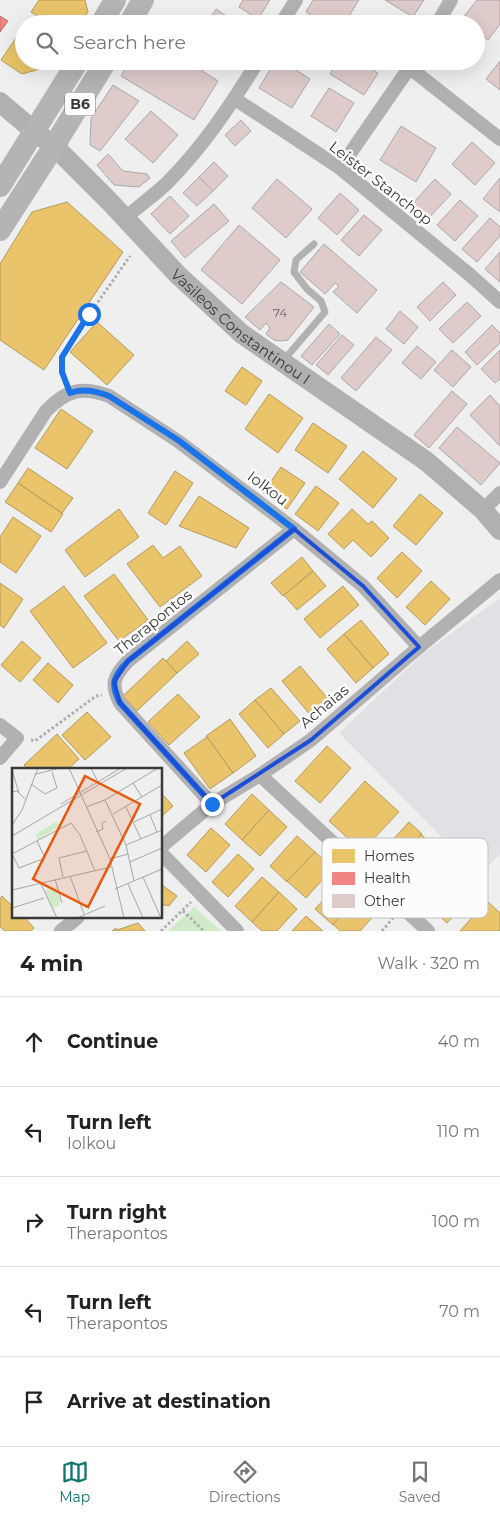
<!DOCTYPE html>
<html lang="en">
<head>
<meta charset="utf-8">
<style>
	body { margin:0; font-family:Montserrat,sans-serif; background:#f6f6f6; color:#222 }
	.stop { position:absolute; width:15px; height:15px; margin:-11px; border:4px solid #1a73e8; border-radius:50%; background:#fff }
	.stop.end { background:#1a73e8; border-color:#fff; box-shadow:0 1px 5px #0008 }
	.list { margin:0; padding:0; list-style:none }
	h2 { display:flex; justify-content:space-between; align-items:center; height:65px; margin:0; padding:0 20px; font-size:21px }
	h2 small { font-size:16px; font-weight:400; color:#767676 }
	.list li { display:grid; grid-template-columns:32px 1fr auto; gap:15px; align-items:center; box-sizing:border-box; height:90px; padding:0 20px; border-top:1px solid #e0e0e0 }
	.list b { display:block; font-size:19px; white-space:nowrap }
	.list p { margin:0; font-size:16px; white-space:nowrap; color:#767676 }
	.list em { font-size:16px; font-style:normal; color:#767676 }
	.icon { flex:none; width:28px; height:28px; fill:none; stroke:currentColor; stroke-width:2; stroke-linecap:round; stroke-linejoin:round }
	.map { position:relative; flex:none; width:500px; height:931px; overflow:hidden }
	.search { position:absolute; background:#fff; box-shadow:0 5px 20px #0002; left:15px; right:15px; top:15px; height:55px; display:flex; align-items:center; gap:12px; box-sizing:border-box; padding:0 18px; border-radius:28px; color:#767676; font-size:19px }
	.sheet { height:515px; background:#fff }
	nav { display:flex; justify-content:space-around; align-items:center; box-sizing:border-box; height:70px; border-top:1px solid #e0e0e0; background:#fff; font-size:14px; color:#767676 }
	nav a { display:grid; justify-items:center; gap:2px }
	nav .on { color:#0f766e }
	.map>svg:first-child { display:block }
	.built { fill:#e0e0e5 }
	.park { fill:#d0eaca }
	.homes { fill:#e9c46a; stroke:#b49a5c }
	.health { fill:#f28482; stroke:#ba6e6c }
	.building { fill:#decbca; stroke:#a9a9a9 }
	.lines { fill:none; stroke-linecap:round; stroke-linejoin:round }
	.path { stroke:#adadad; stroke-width:3; stroke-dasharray:2.5 2.5; stroke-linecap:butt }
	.lane { stroke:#b1b1b1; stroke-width:7 }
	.street { stroke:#b1b1b1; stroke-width:14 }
	.secondary { stroke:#b0b0b0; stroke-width:20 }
	.primary { stroke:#b4b4b4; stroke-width:22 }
	.route { stroke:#1a73e8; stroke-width:6 }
	.marked { fill:none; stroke:#1d4ed8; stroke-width:4; stroke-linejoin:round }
	.labels { text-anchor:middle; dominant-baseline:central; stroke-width:5; stroke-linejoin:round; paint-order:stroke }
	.number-label { font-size:12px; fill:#625e5e }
	.shield { fill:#fcfcfd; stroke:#747474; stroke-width:1 }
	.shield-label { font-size:14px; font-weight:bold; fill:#39393a }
	.street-label { font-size:15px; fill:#39393a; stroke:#fcfcfd }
	.inset-road { fill:none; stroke:#a6a6a7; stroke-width:1 }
	.view { fill:#e8590c; fill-opacity:0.15; stroke:#e8590c; stroke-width:2.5 }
	.inset-edge { fill:none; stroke:#39393a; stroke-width:2.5 }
	.key { fill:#fcfcfd; stroke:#c2c2c2; stroke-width:1 }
	.key-label { font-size:14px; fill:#39393a }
</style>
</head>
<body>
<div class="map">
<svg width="500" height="931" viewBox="0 0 500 931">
	<rect width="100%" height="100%" fill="#efefef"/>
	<polygon class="built" points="500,598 500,854 479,875 339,733 424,653"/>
	<polygon class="park" points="194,907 221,931 168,931"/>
	<g class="homes">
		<polygon points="39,0 85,0 88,12 79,24 49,24 31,12"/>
		<polygon points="24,26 24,61 46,61 40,69 22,74 1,60"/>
		<polygon points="67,202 123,252 44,370 0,340 0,264 32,212"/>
		<polygon points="97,322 134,355 107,385 70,352"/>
		<polygon points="242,367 262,381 246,405 225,391"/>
		<polygon points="269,394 303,418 278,453 245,429"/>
		<polygon points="61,409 93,431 67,469 35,448"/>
		<polygon points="313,423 347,446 328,473 295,450"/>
		<polygon points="363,451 397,479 373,508 339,479"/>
		<polygon points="281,467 305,483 287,509 263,493"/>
		<polygon points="28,468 73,498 62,513 18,483"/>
		<polygon points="175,471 193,483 166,525 148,513"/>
		<polygon points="18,483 63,514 51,532 5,502"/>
		<polygon points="316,486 339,503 318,531 295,514"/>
		<polygon points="420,494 443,513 416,545 393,526"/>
		<polygon points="199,496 249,528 236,548 179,526"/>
		<polygon points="119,509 139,537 85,577 65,550"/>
		<polygon points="352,509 368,524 372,521 389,538 371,557 353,540 344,549 328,534"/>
		<polygon points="13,517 41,536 16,573 0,562 0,537"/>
		<polygon points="153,545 163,558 180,546 202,576 160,607 127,564"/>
		<polygon points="402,552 422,571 397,598 377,578"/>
		<polygon points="302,557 313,571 283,596 271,583"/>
		<polygon points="313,571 326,586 297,610 284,595"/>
		<polygon points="114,574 148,620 119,641 84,596"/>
		<polygon points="431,581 450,599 425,625 406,607"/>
		<polygon points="0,583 23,599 4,628 0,625"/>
		<polygon points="64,586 107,643 73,668 30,611"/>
		<polygon points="343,586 359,605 320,638 304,619"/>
		<polygon points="361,620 389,654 373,668 344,634"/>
		<polygon points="344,634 373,668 356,683 327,649"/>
		<polygon points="22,641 41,658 20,682 1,665"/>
		<polygon points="187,641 199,654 177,673 166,661"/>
		<polygon points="163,658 177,673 137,711 123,696"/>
		<polygon points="48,663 73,685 58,703 33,680"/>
		<polygon points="300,666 330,701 312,717 282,681"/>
		<polygon points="271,688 300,721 284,734 255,700"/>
		<polygon points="178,694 200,717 169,745 148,722"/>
		<polygon points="255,700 284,734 268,748 239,714"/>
		<polygon points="87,712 111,737 85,760 62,735"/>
		<polygon points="230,719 256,756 233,773 206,736"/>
		<polygon points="57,734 79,759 67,770 29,770 24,765"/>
		<polygon points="207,737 233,773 210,789 184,753"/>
		<polygon points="327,746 351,768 320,803 295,781"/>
		<polygon points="365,781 399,812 362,851 329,821"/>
		<polygon points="161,793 173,806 161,817"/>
		<polygon points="252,794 269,810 242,840 225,824"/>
		<polygon points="269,810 287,827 260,856 242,840"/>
		<polygon points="409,822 422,834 387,871 374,860"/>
		<polygon points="211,828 230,845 206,872 187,855"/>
		<polygon points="421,834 435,848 401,885 387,871"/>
		<polygon points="297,836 315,852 287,882 270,866"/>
		<polygon points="315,852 333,868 306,898 287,881"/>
		<polygon points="238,854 254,869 228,897 212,882"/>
		<polygon points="467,873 481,886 447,923 433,910"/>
		<polygon points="262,877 279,892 252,922 235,906"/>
		<polygon points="343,879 360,895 333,925 315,909"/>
		<polygon points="161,882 162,885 177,896 169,906 161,904"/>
		<polygon points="279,892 297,909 277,931 262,931 252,922"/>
		<polygon points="360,895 378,911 360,931 340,931 333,924"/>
		<polygon points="2,896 14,908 14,917 24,917 34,928 31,931 5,931 0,927 0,899"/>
		<polygon points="487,901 500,913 500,931 460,931"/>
		<polygon points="306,916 323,931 292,931"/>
		<polygon points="138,923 145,931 112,931 116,928 117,930"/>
	</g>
	<polygon class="health" points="0,16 8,21 0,32"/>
	<g class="building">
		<polygon points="243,0 270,0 258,19 239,7"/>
		<polygon points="313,0 359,0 344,24 325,24 306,12"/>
		<polygon points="385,0 424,0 413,17"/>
		<polygon points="477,0 500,0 500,24 488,40 476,31 476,24 468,24 462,19"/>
		<polygon points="216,9 238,24 207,24"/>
		<polygon points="363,16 375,24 358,24"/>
		<polygon points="299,19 308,24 296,24"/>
		<polygon points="130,61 187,61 218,81 194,120 121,76"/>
		<polygon points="214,61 229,61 225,68"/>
		<polygon points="275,61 282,61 310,79 292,108 259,88"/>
		<polygon points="310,61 323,61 320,67"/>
		<polygon points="338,61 359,61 378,73 364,95 330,74"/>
		<polygon points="500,61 500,90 486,79"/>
		<polygon points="113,85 139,101 100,151 90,145 91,118"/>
		<polygon points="329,88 354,103 336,132 311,116"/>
		<polygon points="151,111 178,135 153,163 125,139"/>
		<polygon points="241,120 251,131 235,146 225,135"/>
		<polygon points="401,126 436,148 416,182 380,160"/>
		<polygon points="472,142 495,163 475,185 452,164"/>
		<polygon points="108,154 123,171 147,174 150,178 139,187 114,185 97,165"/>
		<polygon points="214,162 228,176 213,191 199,177"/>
		<polygon points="199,177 213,191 197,206 183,193"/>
		<polygon points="500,178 500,212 483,199"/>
		<polygon points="277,179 312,209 286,238 252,208"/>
		<polygon points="435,179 451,194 428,219 412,204"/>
		<polygon points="340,193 359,210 337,235 318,218"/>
		<polygon points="170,196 189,216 170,234 151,214"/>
		<polygon points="460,200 478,216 455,241 437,225"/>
		<polygon points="214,204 229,221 185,258 171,241"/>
		<polygon points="364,215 382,230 359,256 341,240"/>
		<polygon points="490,218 500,227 500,236 477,262 462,249"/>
		<polygon points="239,225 280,260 242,304 201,270"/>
		<polygon points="324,244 377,290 357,313 333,292 339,286 335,283 325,294 300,272"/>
		<polygon points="500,252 500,282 485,269"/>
		<polygon points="281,282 314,307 288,340 281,341 274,340 266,334 270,328 266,323 260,330 245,317"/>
		<polygon points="443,282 456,295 430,321 417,307"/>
		<polygon points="467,302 481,316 453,343 439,329"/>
		<polygon points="400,311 418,327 404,344 386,329"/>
		<polygon points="329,324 340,334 312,365 301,356"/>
		<polygon points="492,325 500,333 500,343 477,365 465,352"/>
		<polygon points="342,335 354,345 328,375 316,365"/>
		<polygon points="376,337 392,350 356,391 341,378"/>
		<polygon points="417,346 436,362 421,379 402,363"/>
		<polygon points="452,350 471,367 453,387 434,370"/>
		<polygon points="500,350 500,379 495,383 481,369"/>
		<polygon points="452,391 467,404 429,448 414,435"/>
		<polygon points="490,395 500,406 500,446 470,415"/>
		<polygon points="457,427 500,463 481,485 439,448"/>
	</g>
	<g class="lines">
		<g class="path">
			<polyline points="65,381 62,372 62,357 75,335 130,256"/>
			<polyline points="31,740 35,741 96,696 102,695"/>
			<polyline points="183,911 204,931"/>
			<polyline points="161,931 191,902"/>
			<polyline points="382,931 393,918"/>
		</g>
		<polyline class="lane" points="285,362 288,355 325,312 321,301 307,289 294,272 296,260 314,244"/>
		<g class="street">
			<polyline points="281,24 296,0"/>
			<polyline points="437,24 451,0"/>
			<polyline points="410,68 500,139"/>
			<polyline points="235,99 340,168 470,275 500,302"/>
			<polyline points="340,168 414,61"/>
			<path d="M125,218C138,207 153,196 166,184C203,147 231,105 258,61"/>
			<path d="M0,482L46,411C66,390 82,386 109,396L178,441L294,529L363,586L419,647"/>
			<polyline points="483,510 500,493"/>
			<polyline points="0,725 17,738 0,758"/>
			<polyline points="260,775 428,931"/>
			<path d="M212,804L120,703C110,684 114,676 128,661L294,529"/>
			<polyline points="161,847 212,804 260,775 311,740 419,647 500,580"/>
			<polyline points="161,853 237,931"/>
			<polyline points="61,931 78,917"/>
		</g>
		<path class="secondary" id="s1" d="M0,102L34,131L54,146L110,202L178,275L242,334L426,461L483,510L500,530"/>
		<g class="primary">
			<polyline points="101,24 115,0"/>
			<polyline points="129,24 143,0"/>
			<polyline points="0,186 78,61"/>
			<polyline points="0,230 54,146 106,61"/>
		</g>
	</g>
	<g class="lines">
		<path class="route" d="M89,314L62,357V372L70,393C83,388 96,391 109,396L178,440L294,529L128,661C113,676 110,684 120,703L212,804"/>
	</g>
	<path class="marked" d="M294,529L363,586L419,647L311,740L212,804L120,703L114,682L128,661Z"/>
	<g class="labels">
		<g class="number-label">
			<text x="280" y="312">74</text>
		</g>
		<rect class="shield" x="65" y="92.5" width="30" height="23" rx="4"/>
		<g class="shield-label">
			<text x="80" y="104">B6</text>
		</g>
		<g class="street-label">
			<text transform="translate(381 183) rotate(38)">Leister Stanchop</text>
			<text stroke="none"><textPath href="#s1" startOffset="330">Vasileos Constantinou I</textPath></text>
			<text transform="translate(268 488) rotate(37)">Iolkou</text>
			<text transform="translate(153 622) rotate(-39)">Therapontos</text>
			<text transform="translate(324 706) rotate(-40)">Achaias</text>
		</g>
	</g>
	<g transform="translate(12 768)">
		<rect width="150" height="150" fill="#efefef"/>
		<path d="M45,53L48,58L25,72L24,66ZM43,119L48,132L47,138L40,140L32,122Z" fill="#d0eaca"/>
		<path class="inset-road" d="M57,0L98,91L112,150M79,0L86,14M0,2L7,25M24,6L48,0M121,15L130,29M19,16L33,26L45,20L40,4M0,24L5,23L13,31M93,32L114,77L122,113M49,36L109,0M74,39L93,32L146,0M114,39L129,71M101,46L150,17M138,47L145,64M122,54L150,41M0,57L10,42L26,0M84,64L91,61L90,55L94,53M0,68L115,0M114,77L150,62M0,86L59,55L68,67L83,103M0,86L7,100L33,90L25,73M98,91L116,86M118,94L150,80M58,108L72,146M51,109L47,90L75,83M131,109L149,150M43,111L50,135M28,114L45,150M116,116L131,150M103,121L150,101M0,122L99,99M0,140L32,130M65,150L93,138"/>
		<path class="view" d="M73,8L128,36L76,139L21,111Z"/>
		<rect width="150" height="150" class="inset-edge"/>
	</g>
	<rect x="322" y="838" width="166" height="80" rx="8" class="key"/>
	<rect x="332" y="849" width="23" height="14" fill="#e9c46a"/>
	<rect x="332" y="872" width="23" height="13" fill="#f28482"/>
	<rect x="332" y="894" width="23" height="14" fill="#decbca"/>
	<g class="key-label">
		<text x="364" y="861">Homes</text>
		<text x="364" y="883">Health</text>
		<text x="364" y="906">Other</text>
	</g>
</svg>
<div class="stop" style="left:89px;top:314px"></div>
<div class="stop end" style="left:212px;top:804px"></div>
<div class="search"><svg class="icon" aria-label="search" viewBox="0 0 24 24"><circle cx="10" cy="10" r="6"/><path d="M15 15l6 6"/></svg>Search here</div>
</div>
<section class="sheet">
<h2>4 min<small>Walk · 320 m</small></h2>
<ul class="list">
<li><svg class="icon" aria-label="ahead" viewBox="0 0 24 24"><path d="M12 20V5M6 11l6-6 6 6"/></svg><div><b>Continue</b></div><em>40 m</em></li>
<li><svg class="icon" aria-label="left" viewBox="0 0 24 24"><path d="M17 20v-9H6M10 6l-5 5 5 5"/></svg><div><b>Turn left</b><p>Iolkou</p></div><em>110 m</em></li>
<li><svg class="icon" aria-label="right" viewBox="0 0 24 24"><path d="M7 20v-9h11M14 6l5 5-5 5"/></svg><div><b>Turn right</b><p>Therapontos</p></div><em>100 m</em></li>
<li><svg class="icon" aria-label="left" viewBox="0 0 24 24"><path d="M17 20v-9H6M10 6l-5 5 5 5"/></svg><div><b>Turn left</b><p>Therapontos</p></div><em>70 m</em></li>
<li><svg class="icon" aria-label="arrive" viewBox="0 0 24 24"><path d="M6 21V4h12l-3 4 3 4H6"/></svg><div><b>Arrive at destination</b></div></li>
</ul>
</section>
<nav>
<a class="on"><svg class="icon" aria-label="map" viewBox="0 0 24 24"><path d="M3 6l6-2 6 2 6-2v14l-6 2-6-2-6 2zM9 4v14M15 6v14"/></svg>Map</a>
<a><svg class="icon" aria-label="directions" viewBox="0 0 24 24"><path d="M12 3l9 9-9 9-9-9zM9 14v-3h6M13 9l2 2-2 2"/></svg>Directions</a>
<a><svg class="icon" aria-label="saved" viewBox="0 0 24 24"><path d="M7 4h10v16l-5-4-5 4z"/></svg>Saved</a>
</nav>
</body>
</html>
